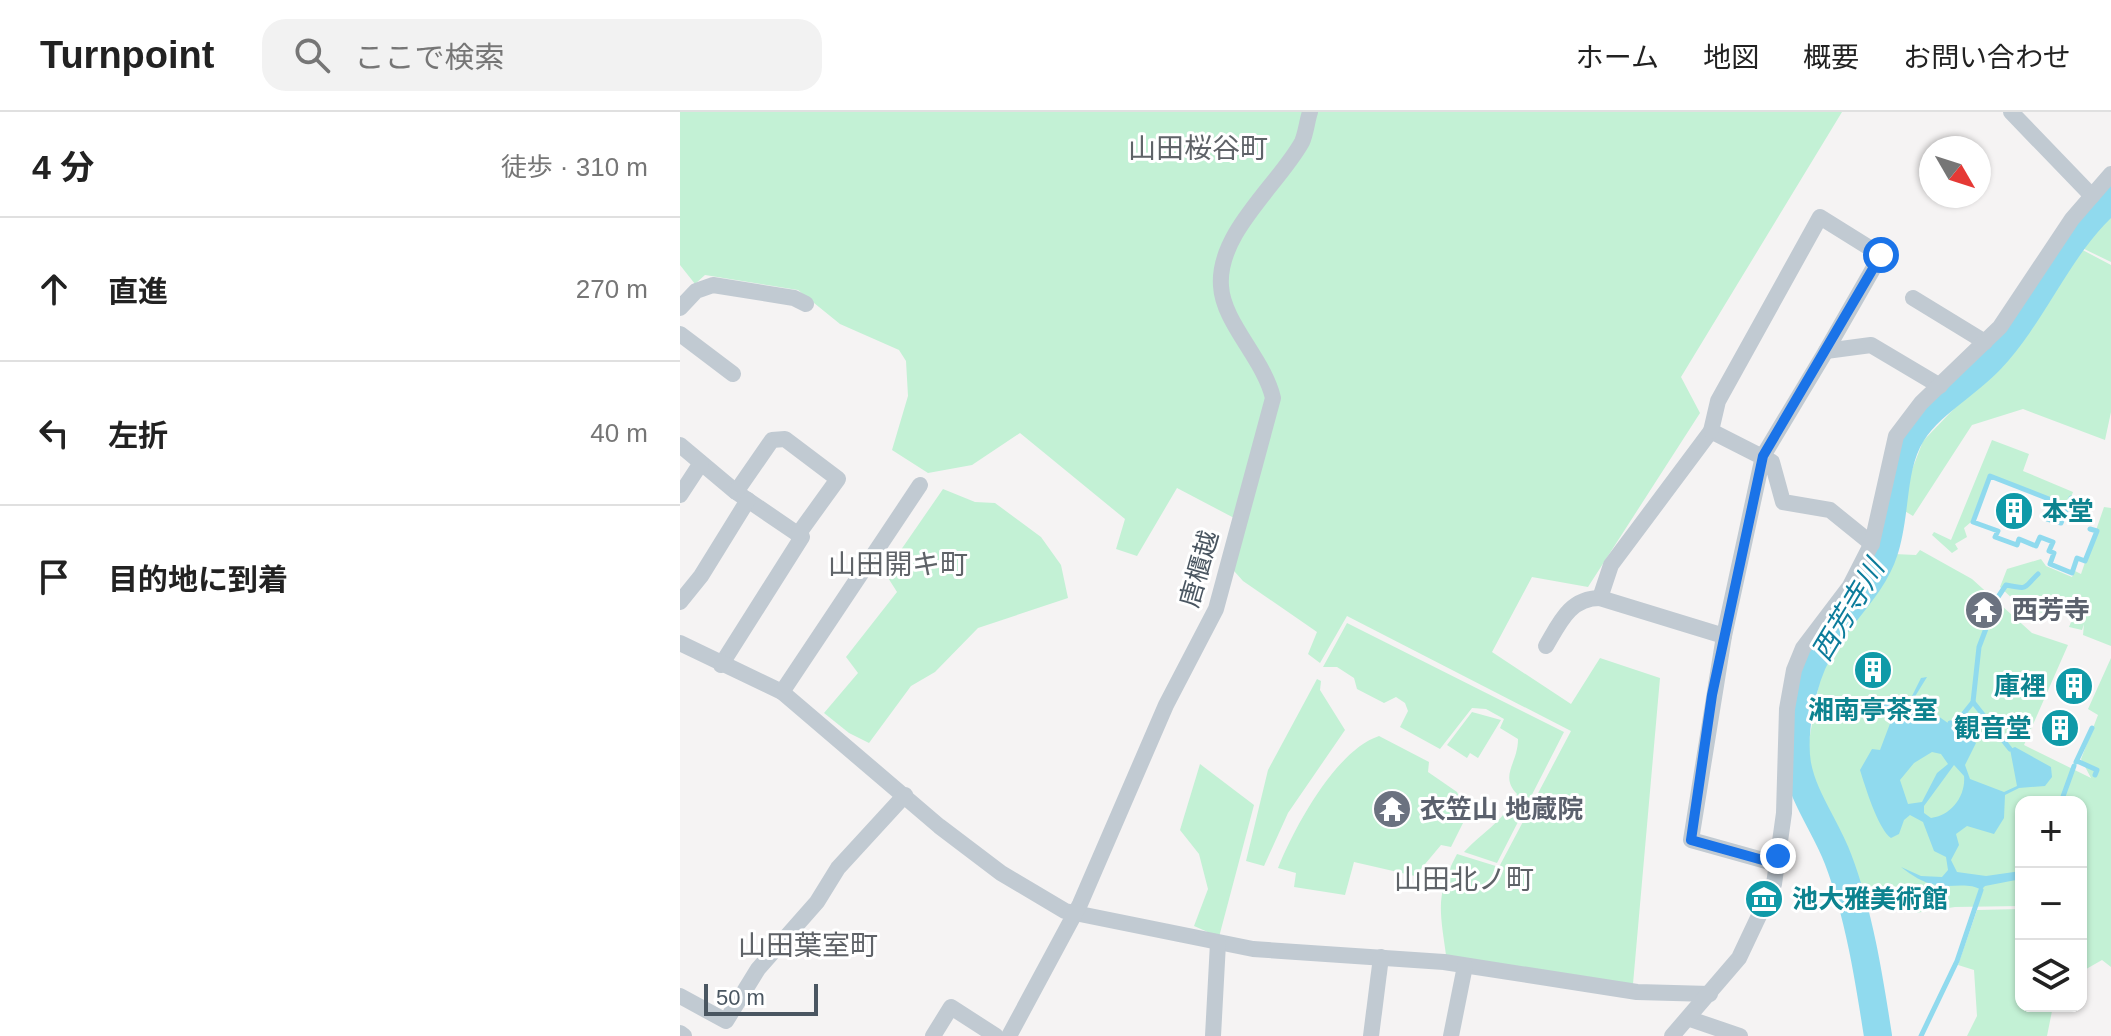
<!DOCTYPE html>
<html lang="ja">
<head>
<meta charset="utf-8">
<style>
	body { margin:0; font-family:Arial,"Noto Sans JP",sans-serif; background:#f2f2f2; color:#222 }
	.controls { position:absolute; right:24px; bottom:24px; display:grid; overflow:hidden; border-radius:16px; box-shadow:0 2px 6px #0004 }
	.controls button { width:72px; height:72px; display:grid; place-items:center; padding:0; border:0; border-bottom:2px solid #e0e0e0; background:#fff; color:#222; font:40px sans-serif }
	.compass { position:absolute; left:1239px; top:24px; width:72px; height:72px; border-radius:50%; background:#fff; box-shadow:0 2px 6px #0004; rotate:129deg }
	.scale { position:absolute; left:24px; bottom:20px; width:114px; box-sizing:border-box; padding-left:8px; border:4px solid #4a5661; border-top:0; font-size:22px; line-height:28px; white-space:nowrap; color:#4a5661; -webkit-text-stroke:6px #fff; paint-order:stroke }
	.stop { position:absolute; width:24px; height:24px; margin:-18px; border:6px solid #1a73e8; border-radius:50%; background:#fff }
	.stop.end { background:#1a73e8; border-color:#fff; box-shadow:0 2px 8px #0008 }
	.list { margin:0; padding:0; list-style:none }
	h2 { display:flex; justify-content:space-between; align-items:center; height:104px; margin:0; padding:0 32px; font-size:34px }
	h2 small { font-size:26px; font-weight:400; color:#767676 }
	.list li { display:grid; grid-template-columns:52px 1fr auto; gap:24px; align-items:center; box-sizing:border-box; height:144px; padding:0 32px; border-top:2px solid #e0e0e0 }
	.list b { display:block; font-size:30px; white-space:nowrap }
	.list em { font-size:26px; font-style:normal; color:#767676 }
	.icon { flex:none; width:44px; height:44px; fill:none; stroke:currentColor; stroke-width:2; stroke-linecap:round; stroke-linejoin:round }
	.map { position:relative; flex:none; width:1431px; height:924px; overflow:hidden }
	header { display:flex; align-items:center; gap:48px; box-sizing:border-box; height:112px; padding:0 40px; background:#fff; border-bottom:2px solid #e0e0e0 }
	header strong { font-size:38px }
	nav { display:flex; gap:44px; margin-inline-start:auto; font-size:28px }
	.search { width:560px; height:72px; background:#f2f2f2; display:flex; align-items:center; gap:20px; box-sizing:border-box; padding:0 28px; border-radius:24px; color:#767676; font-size:30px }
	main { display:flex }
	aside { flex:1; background:#fff }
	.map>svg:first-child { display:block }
	.green { fill:#c3f1d5 }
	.water { fill:#90daee; fill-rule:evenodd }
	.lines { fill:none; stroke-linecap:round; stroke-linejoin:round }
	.stream { stroke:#90daee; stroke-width:5 }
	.river { stroke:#90daee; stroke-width:28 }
	.street { stroke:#c1cad2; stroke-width:16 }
	.route { stroke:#1a73e8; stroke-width:10 }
	.labels { text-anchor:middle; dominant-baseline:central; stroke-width:6; stroke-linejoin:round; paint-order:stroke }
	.culture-label { font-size:26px; font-weight:bold; fill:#0d838f; stroke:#fff; text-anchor:start }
	.street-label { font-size:26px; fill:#4a5661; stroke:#fff }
	.worship-label { font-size:26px; font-weight:bold; fill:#5b616d; stroke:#fff; text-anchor:start }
	.neighbourhood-label { font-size:28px; fill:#5f6368; stroke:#fff }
	.water-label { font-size:28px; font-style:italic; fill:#0c7c9b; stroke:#fff }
</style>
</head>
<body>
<header>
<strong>Turnpoint</strong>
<div class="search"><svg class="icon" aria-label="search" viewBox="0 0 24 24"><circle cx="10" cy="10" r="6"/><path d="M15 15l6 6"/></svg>ここで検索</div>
<nav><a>ホーム</a><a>地図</a><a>概要</a><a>お問い合わせ</a></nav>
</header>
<main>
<aside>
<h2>4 分<small>徒歩 · 310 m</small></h2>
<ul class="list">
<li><svg class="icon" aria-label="ahead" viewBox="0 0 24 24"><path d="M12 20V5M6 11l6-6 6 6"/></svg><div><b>直進</b></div><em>270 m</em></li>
<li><svg class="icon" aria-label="left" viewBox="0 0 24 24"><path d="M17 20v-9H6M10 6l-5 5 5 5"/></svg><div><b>左折</b></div><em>40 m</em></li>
<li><svg class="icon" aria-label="arrive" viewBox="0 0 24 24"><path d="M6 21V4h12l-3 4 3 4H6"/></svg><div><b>目的地に到着</b></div></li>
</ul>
</aside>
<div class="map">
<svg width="1431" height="924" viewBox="0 0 1431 924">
	<rect width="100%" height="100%" fill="#f5f3f3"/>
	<g class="green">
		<path d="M0,0H1162L1001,265L1020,301L908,475L852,465L812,540L891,592L920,546L980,566L953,872L766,843C760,799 755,783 777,742L819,755L891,619L667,504L640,551L628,542L637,520L563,469L546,450L556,407L497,376L457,444L436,437L445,407L340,321L292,353L248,361L212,338L228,284L226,249L219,238L160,212L118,178L25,163L15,172L0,153Z"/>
		<polygon points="1431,69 1431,150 1396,133"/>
		<polygon points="1397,135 1431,153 1431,300 1425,328 1343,297 1292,313 1233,404 1223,398 1230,363 1243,329 1318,251"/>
		<polygon points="1312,328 1349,342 1343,359 1393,380 1381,411 1368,406 1375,388 1309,362 1291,410 1284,416 1287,425 1275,432 1278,437 1272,441 1252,423 1254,420 1271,428"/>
		<polygon points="263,377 295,390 315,391 361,425 381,453 388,486 298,516 255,560 231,574 189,631 169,621 144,601 178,561 166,545 217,480 205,461"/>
		<polygon points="1424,395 1431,396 1431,534 1403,523 1404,512 1402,518 1389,515 1396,498 1371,487 1365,502 1355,499 1352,505 1320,475 1327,457 1361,447 1366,454 1392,465 1395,459 1401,462"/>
		<polygon points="1240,438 1292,467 1352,521 1388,533 1344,633 1411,666 1401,647 1418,603 1408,597 1431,546 1431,855 1422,848 1401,860 1401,690 1341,690 1341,794 1275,795 1235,801 1180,795 1163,739 1125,652 1142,554 1214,442 1236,443"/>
		<path d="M667,511L884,620L817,751L784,740C807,716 821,712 837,682C819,663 838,652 838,627L820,616L824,607L806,597L792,596L760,637L720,615L728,599L725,591L716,585L704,591L677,577L674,566L657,555H643Z"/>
		<polygon points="637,567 641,569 640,578 665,618 608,701 584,754 566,749 588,658"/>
		<polygon points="792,600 821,608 798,646 790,641 787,646 767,633"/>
		<path d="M699,624L749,650L748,660L777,680L787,703L771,735L761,733L735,764L674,750L665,783L614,775L616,761L598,756C614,716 656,638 699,624Z"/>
		<polygon points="520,652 574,693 539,825 514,814 528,777 519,742 500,718"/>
		<polygon points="1341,797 1341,894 1373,894 1367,924 1287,924 1297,904 1294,858 1278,853 1297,798"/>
	</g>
	<path class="water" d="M1247,565L1231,591L1251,599L1296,631L1285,653L1290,667L1324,680L1337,674L1330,637L1335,635L1371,655L1372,665L1365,674L1339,676L1325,683L1324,706L1314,722L1287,714L1276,722L1279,733L1271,748L1277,760L1306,764L1341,759V767L1305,774L1301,778C1290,770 1270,776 1256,773C1241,770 1233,764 1221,755L1241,764L1262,765L1268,758L1266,745L1254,739L1243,710L1230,703L1224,708L1219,722L1211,726C1198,717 1185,674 1180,658L1192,637L1200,638L1214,601L1199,594L1209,584L1229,590L1241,566ZM1252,640L1261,642L1268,652L1257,661L1242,690L1228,692L1220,668L1234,651ZM1274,653L1284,664C1286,684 1271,704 1251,706L1244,701V694Z"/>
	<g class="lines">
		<g class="stream">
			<polyline points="1391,386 1381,411 1367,407 1374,389 1310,364 1293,410 1318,419 1315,425 1337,433 1339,427 1356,434 1360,425 1373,430 1369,439 1374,441 1370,452 1392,461 1397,446 1405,449 1417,419 1410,417"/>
			<polyline points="1293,590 1330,637"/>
			<path d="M1270,611L1277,610L1293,590L1299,535L1318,485L1326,473C1350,478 1343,476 1358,462"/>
			<polyline points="1397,649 1417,658 1415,663"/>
			<polyline points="1396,650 1412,616"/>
			<polyline points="1381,690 1394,654"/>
			<polyline points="1241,924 1277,849 1301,778"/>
		</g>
		<path class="river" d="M1198,924C1189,866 1179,802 1158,747C1146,715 1123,686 1117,652C1112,620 1122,568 1138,540C1156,505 1192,477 1204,439C1217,401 1210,356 1232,321C1251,291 1287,273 1311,247C1356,199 1380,130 1431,87"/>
		<g class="street">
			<polyline points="1331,0 1412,84"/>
			<polyline points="1233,186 1305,230"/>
			<polyline points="0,196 16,179 33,173 114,186 126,192"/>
			<polyline points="0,222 53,262"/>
			<polyline points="1146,239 1083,344 1044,524 920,486 931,453 1031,319 1092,350 1103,390 1150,398 1192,432"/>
			<polyline points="1031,319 1038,289 1140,105 1201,143 1146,239 1191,233 1260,274"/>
			<polyline points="0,333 56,380 122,425 41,553"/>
			<polyline points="56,380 92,328 105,327 158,367 119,421"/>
			<polyline points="0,383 21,351"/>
			<polyline points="0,490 21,464 68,388"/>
			<polyline points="1044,524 1011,728 1097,752"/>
			<polyline points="0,531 102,580 259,714 321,761 385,799 573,837 764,850 957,880 1030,882"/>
			<path d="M866,534C880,510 890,486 920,486"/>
			<polyline points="102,580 240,373"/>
			<polyline points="0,884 46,909 78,857 137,790 158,756 225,683"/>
			<polyline points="1010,907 1060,924"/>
			<polyline points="0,921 4,924"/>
			<polyline points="253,924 271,895 316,924"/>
			<path d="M329,924L400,792L486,593L536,497L593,286C584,247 543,211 541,174C537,121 599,72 622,30C626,21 627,9 630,0"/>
			<polyline points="533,924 538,831"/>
			<polyline points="691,924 701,845"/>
			<polyline points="771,924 785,854"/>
			<polyline points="992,924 1059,846 1094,772 1104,701 1107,597 1114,558 1123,536 1170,474 1192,431 1216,324 1241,291 1320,215 1392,107 1431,62"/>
		</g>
	</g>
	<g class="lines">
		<polyline class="route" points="1098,744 1097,752 1011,728 1032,583 1083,344 1201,143"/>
	</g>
	<defs>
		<symbol id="building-disc" viewBox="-11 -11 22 22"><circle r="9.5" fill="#0f9aa8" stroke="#fff"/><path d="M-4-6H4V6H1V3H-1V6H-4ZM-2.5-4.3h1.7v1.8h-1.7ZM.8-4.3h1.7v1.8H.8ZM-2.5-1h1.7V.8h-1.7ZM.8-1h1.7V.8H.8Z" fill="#fff"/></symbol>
		<symbol id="temple-disc" viewBox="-11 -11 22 22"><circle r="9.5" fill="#6b7280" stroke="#fff"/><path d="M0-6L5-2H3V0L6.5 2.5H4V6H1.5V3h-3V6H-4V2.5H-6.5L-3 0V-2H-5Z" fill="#fff"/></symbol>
		<symbol id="museum-disc" viewBox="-11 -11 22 22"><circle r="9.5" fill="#0f9aa8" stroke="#fff"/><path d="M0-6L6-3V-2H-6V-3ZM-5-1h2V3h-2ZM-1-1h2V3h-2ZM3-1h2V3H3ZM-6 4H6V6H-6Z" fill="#fff"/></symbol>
	</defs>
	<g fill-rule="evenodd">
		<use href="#building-disc" x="1312" y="377" width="44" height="44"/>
		<use href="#temple-disc" x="1282" y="476" width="44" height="44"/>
		<use href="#building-disc" x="1171" y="536" width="44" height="44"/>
		<use href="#building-disc" x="1372" y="552" width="44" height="44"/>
		<use href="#building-disc" x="1358" y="594" width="44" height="44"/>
		<use href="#temple-disc" x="690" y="675" width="44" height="44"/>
		<use href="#museum-disc" x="1062" y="765" width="44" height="44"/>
	</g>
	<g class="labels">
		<g class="culture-label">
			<text x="1362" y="399">本堂</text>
			<text x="1366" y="574" text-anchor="end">庫裡</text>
			<text x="1193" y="598" text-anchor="middle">湘南亭茶室</text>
			<text x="1352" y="616" text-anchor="end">観音堂</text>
			<text x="1112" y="787">池大雅美術館</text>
		</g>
		<g class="street-label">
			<text transform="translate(519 457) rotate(-74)">唐櫃越</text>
		</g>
		<g class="worship-label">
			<text x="1332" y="498">西芳寺</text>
			<text x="740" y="697">衣笠山 地蔵院</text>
		</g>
		<g class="neighbourhood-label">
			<text x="518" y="36">山田桜谷町</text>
			<text x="218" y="452">山田開キ町</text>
			<text x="784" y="767">山田北ノ町</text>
			<text x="128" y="833">山田葉室町</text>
		</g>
		<g class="water-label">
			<text transform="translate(1168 498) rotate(-59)">西芳寺川</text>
		</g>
	</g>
</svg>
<div class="controls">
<button>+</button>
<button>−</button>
<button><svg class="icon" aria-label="layers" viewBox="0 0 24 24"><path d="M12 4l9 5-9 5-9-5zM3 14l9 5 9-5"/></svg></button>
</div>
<svg class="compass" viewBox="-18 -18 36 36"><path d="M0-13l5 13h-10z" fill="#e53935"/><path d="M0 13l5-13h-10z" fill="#767676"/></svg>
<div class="scale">50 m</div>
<div class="stop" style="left:1201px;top:143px"></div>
<div class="stop end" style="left:1098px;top:744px"></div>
</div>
</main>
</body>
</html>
